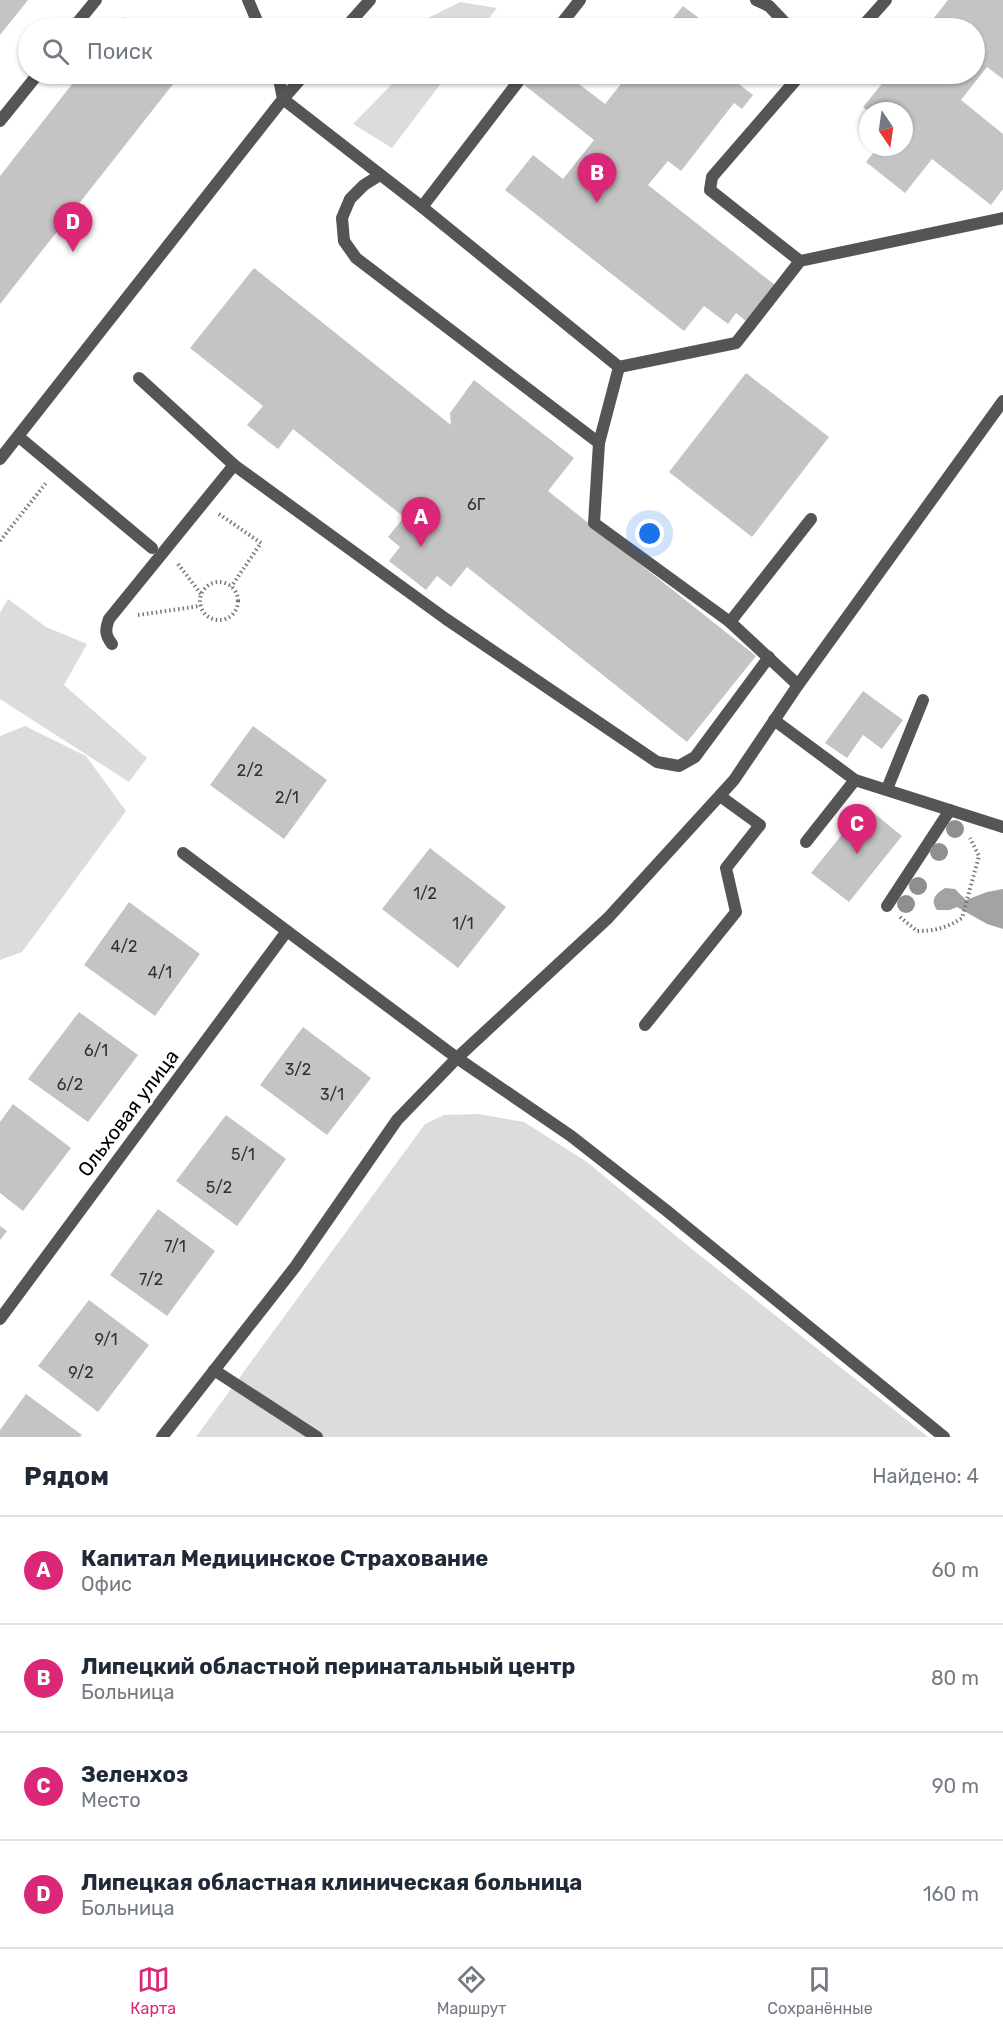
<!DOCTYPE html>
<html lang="ru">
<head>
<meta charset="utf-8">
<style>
	body { margin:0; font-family:Rubik,sans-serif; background:#f6f6f7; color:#1f2937 }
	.compass { position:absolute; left:859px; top:102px; width:54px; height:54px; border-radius:50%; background:#fff; box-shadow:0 2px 4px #0004; rotate:167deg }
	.you { position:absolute; left:650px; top:534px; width:21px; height:21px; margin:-15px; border:4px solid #fff; border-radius:50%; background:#1a73e8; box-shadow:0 0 0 9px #1a73e833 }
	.badge { display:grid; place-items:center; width:39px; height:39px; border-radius:50%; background:#db2777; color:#fff; font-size:20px; font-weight:700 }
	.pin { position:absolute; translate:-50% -50px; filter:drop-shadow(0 2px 3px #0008) }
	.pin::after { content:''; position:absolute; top:32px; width:21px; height:18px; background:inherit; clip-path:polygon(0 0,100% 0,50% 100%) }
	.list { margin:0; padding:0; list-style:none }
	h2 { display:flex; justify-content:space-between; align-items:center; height:78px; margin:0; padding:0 24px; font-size:26px }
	h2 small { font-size:20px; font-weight:400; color:#747a83 }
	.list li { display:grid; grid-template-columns:39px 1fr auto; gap:18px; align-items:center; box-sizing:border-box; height:108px; padding:0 24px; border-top:2px solid #e0e1e3 }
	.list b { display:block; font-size:22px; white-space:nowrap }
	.list p { margin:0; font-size:20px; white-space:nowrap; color:#747a83 }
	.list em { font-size:20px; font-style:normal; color:#747a83 }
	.icon { flex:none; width:33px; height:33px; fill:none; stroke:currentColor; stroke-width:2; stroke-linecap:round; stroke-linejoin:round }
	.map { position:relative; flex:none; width:1003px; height:1437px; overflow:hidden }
	.search { position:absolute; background:#fff; box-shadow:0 2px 4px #0004; left:18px; right:18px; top:18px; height:66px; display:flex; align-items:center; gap:15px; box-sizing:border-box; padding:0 21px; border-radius:33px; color:#747a83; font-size:22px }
	.sheet { height:510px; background:#fff }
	nav { display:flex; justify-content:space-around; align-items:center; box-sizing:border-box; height:84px; border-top:2px solid #e0e1e3; background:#fff; font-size:16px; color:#747a83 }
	nav a { display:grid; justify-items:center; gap:3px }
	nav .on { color:#db2777 }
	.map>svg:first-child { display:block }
	.green { fill:#dcdcdc }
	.water { fill:#a3a3a3 }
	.building { fill:#c4c4c4 }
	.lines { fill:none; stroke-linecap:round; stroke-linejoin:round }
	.path { stroke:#777; stroke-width:4; stroke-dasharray:1.5 3; stroke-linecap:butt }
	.service { stroke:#555; stroke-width:12 }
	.minor { stroke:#555; stroke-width:12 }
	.tree { fill:#8f8f8f }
	.labels { text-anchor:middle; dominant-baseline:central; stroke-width:6; stroke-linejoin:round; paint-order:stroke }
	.number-label { font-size:16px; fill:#313131 }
	.street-label { font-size:20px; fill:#000; stroke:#fff }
</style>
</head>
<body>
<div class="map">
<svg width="1003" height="1437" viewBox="0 0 1003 1437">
	<rect width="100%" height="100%" fill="#fff"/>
	<g class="green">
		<polygon points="460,2 497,8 481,28 415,28 416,24"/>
		<polygon points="398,74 448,74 392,148 353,124 396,80"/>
		<polygon points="8,599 46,627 87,644 64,685 147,758 129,782 0,699 0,613"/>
		<polygon points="25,726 86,756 126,811 22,952 0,960 0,736"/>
		<polygon points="479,1114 524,1122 587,1162 687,1245 928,1437 196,1437 425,1124 444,1115"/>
	</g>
	<path class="water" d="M945,888L955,889L966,900L987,892L1003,889V929L987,924L957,907L950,910H937C930,900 935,894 945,888Z"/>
	<g class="building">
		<polygon points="0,0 28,0 0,35"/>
		<polygon points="948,0 1003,0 1003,79 987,67 961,100 1003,134 1003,189 991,205 932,159 905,193 866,162 878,147 904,147 904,111 868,111 863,107 890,74 975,74 975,28 926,28"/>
		<polygon points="683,6 712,28 665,28"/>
		<polygon points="125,17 139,28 116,28"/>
		<polygon points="80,74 181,74 0,304 0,176"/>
		<polygon points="531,74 566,74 605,104 629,74 726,74 753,95 742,109 734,103 681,171 668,161 648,185 780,289 751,325 736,313 728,324 704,306 684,331 505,190 533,155 563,179 594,140 523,84"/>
		<polygon points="254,268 451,425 450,413 474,380 574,458 548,491 756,656 687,742 467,567 451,587 437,576 426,590 389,561 400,547 388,537 404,517 293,429 278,449 247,425 263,406 190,348"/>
		<polygon points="746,373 829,437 752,537 669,472"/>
		<polygon points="863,691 903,720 882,749 863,735 847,758 825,743"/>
		<polygon points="253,726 327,780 284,839 210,785"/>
		<polygon points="865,806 902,836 849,902 811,873"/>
		<polygon points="430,848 506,907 458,968 382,909"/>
		<polygon points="129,902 200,954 155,1016 84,965"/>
		<polygon points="79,1012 138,1055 88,1122 28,1079"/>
		<polygon points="303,1027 371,1078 327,1135 260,1085"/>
		<polygon points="13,1104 71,1148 23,1211 0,1193 0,1122"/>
		<polygon points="226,1115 286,1159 237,1226 176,1181"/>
		<polygon points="158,1209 215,1251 167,1316 110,1275"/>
		<polygon points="0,1226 7,1231 0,1240"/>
		<polygon points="89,1300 149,1345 98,1412 38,1366"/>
		<polygon points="26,1394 82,1435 80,1437 0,1437 0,1430"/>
	</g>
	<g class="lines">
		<g class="path">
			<polyline points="219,514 261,543 231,587"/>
			<polyline points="0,541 46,483"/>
			<polyline points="178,564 201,594"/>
			<circle cx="219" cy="601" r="19"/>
			<polyline points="138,615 200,606"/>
			<path d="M900,917L917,931C934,931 947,928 962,918L979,856L970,838"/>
		</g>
		<g class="service">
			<polyline points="248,0 260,28"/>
			<polyline points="756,0 769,6 790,28"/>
			<polyline points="73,28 96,0"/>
			<polyline points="345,28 370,0"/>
			<polyline points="558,28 580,0"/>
			<polyline points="861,28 886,0"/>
			<polyline points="305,74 283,99 422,207 619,367 599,443 594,523 730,622 798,685"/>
			<polyline points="0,121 38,74"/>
			<polyline points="380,175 364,185 350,199 342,218 344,241 356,258 599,443"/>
			<polyline points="422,207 524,74"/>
			<polyline points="800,261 710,190 712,177 801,74"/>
			<polyline points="619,367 736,343 800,261 1003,218"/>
			<polyline points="139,378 234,465 446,619 657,762 679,766 695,757 769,657"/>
			<polyline points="19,437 152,548"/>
			<polyline points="0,459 283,99 278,74"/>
			<polyline points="730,622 811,519"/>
			<path d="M112,644C105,635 105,630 109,619L234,465"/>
			<polyline points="774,720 855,780 1003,827"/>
			<polyline points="887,789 923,700"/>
			<polyline points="806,842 855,780"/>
			<polyline points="183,853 287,931"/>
			<polyline points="887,906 950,810"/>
			<polyline points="645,1025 736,912 726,868 760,825 720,796"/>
			<polyline points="457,1058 571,1136 667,1211 944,1437"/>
			<polyline points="214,1370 317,1437"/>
		</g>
		<g class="minor">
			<polyline points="0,1319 287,931 457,1058"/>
			<polyline points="162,1437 295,1267 397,1120 457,1058 608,918 734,780 798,685 1003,401"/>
		</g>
	</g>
	<g class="tree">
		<circle cx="955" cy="829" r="9"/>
		<circle cx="939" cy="852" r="9"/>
		<circle cx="918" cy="886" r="9"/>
		<circle cx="906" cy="904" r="9"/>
	</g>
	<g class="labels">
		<g class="number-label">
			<text x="476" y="504">6Г</text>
			<text x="250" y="770">2/2</text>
			<text x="287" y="797">2/1</text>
			<text x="425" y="893">1/2</text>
			<text x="463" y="923">1/1</text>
			<text x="124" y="946">4/2</text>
			<text x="160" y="972">4/1</text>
			<text x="96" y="1050">6/1</text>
			<text x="298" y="1069">3/2</text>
			<text x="70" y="1084">6/2</text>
			<text x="332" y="1094">3/1</text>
			<text x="243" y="1154">5/1</text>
			<text x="219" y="1187">5/2</text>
			<text x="175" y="1246">7/1</text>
			<text x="151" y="1279">7/2</text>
			<text x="106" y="1339">9/1</text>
			<text x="81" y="1372">9/2</text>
		</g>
		<g class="street-label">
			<text transform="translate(128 1113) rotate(-53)">Ольховая улица</text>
		</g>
	</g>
</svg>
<svg class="compass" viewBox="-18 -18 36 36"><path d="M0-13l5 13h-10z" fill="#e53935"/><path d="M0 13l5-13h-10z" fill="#747a83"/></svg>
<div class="you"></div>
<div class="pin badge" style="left:421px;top:547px">A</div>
<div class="pin badge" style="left:597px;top:203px">B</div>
<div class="pin badge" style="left:857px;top:854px">C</div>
<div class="pin badge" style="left:73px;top:252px">D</div>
<div class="search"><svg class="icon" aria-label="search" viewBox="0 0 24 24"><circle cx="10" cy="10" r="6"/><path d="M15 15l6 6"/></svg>Поиск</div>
</div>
<section class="sheet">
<h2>Рядом<small>Найдено: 4</small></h2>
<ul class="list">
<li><span class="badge">A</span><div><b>Капитал Медицинское Страхование</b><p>Офис</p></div><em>60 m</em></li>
<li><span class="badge">B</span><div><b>Липецкий областной перинатальный центр</b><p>Больница</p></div><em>80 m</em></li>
<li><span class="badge">C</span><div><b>Зеленхоз</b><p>Место</p></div><em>90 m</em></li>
<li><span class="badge">D</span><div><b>Липецкая областная клиническая больница</b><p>Больница</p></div><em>160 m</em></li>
</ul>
</section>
<nav>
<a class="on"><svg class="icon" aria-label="map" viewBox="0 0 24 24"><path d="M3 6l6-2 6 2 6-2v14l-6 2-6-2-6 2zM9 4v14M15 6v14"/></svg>Карта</a>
<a><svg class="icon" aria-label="directions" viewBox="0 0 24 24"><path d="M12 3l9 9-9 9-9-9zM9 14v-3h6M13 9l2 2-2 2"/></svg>Маршрут</a>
<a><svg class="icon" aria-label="saved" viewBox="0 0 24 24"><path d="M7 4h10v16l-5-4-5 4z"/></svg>Сохранённые</a>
</nav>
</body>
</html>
